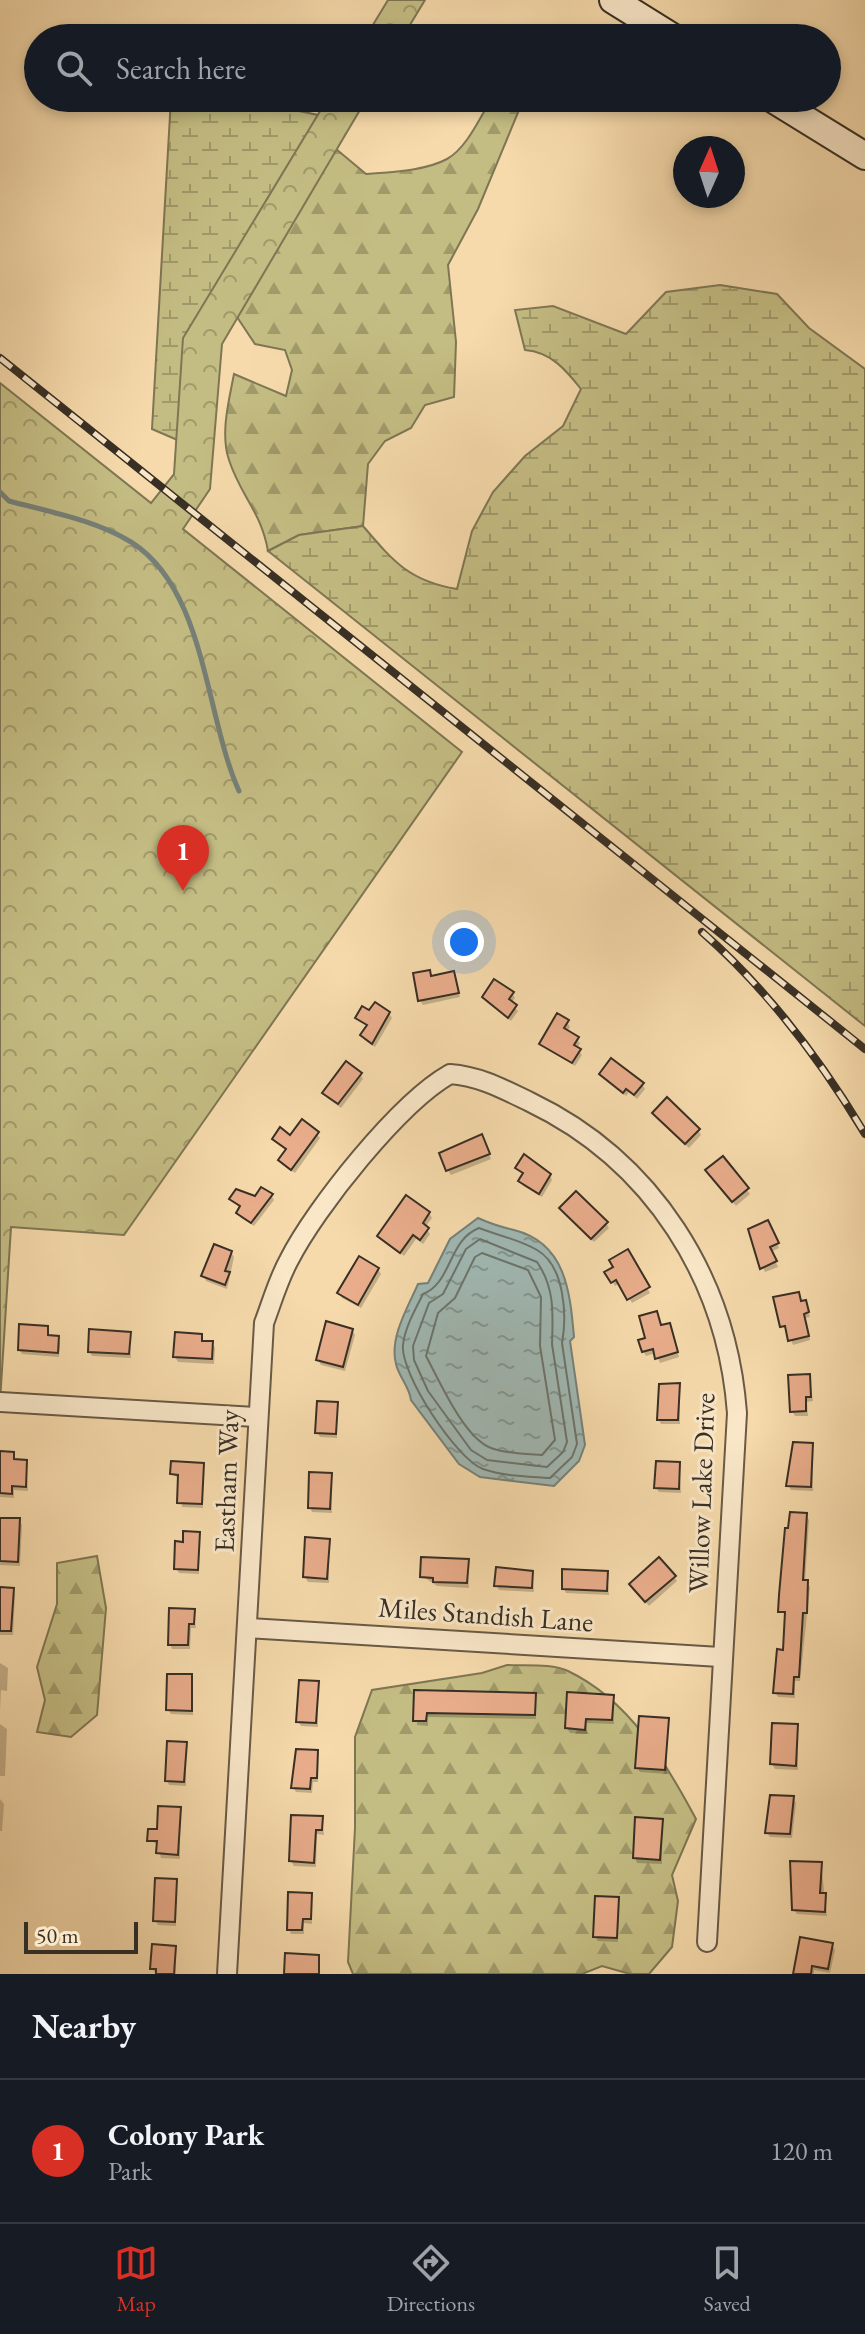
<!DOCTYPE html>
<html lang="en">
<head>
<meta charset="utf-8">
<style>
	body { margin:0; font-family:"EB Garamond",serif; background:#242831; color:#f1f3f6 }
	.compass { position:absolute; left:673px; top:136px; width:72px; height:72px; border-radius:50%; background:#171b24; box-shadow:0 4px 12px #0003; rotate:3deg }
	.scale { position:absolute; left:24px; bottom:20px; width:114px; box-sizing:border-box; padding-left:8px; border:4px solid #382f25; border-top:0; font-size:22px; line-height:28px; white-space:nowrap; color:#382f25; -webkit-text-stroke:6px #f9e7c8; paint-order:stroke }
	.you { position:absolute; left:464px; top:942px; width:28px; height:28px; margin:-20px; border:6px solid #fff; border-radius:50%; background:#1a73e8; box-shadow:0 0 0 12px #1a73e833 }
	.badge { display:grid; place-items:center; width:52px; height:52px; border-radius:50%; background:#d93025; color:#fff; font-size:26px; font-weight:700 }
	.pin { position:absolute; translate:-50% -66px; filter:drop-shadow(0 2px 4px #0008) }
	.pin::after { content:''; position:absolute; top:42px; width:28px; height:24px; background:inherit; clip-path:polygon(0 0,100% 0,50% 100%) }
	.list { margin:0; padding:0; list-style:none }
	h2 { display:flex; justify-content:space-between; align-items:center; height:104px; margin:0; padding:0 32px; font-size:34px }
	h2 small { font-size:26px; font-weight:400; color:#9ea1a6 }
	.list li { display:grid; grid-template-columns:52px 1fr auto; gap:24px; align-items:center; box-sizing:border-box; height:144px; padding:0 32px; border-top:2px solid #363941 }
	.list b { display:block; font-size:30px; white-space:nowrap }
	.list p { margin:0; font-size:26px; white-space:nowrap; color:#9ea1a6 }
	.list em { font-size:26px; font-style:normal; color:#9ea1a6 }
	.icon { flex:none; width:44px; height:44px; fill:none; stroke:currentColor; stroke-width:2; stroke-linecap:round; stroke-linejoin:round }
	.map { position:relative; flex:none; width:865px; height:1974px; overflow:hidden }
	.search { position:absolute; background:#171b24; box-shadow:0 4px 12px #0003; left:24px; right:24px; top:24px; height:88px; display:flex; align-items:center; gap:20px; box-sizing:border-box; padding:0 28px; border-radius:44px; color:#9ea1a6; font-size:30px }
	.sheet { height:248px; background:#171b24 }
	nav { display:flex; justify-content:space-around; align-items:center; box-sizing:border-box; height:112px; border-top:2px solid #363941; background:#171b24; font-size:22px; color:#9ea1a6 }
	nav a { display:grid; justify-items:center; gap:4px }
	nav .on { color:#d93025 }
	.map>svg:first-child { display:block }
	.forest { fill:url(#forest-firs); stroke:#7e7654; stroke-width:2 }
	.wetland { fill:url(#wetland-marsh); stroke:#7e7654; stroke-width:2 }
	.park { fill:url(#park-crowns); stroke:#7e7654; stroke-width:2 }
	.water { fill:url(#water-ripples); stroke:#76817a; stroke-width:2 }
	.shadow { fill:#0003 }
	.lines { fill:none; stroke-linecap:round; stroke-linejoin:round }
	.shore { stroke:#6c746c; stroke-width:2 }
	.stream { stroke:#76817a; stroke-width:5 }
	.building { fill:#e9ad8b; stroke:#382f25; stroke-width:2 }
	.street-casing { stroke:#685a46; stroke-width:22 }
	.secondary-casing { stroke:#382f25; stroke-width:30 }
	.street { stroke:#f9e7c8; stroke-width:18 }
	.secondary { stroke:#f9e7c8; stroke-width:26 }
	.rail-casing { stroke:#382f25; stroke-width:8 }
	.rail { stroke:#f9e7c8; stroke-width:5; stroke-dasharray:15; stroke-linecap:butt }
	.labels { text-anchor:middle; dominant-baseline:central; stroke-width:6; stroke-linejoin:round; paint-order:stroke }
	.street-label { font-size:28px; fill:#382f25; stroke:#f9e7c8 }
</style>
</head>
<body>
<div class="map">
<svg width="865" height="1974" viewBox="0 0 865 1974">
	<defs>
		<pattern id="forest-firs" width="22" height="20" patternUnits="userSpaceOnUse" patternTransform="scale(2)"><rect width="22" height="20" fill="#c4bd83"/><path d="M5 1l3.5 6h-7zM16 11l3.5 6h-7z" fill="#a09a6b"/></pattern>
		<pattern id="wetland-marsh" width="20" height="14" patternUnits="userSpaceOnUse" patternTransform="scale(2)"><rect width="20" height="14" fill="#c4bd83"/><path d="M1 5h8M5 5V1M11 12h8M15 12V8" fill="none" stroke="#a09a6b"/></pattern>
		<pattern id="park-crowns" width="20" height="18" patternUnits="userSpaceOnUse" patternTransform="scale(2)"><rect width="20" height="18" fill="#c4bd83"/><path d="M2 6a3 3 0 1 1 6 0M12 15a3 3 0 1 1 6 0" fill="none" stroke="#a09a6b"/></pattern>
		<pattern id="water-ripples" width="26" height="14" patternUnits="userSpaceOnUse" patternTransform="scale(2)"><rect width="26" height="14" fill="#a0b8b3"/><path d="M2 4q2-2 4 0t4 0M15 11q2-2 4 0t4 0" fill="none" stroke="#839691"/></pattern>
	</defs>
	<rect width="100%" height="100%" fill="#f6daab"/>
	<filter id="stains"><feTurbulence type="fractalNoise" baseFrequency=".0025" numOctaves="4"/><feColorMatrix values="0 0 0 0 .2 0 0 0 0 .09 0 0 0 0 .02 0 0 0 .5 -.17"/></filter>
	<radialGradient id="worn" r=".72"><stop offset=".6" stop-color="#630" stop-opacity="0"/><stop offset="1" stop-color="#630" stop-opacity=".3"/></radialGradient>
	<g class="forest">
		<path d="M492,98H524L478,209L448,265L456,342L454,397L425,405L411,428L385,441L368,464L363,526L299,535L268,551C261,511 241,497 229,460C220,434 229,400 234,374L286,396L292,370L285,350L255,344L237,317L336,149L366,174C390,172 425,171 447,159C467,148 480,117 492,98Z"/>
		<polygon points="97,1556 106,1608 97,1715 71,1737 37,1732 45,1700 37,1667 57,1604 57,1563"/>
		<path d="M507,1665C524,1666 553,1663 568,1671C629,1700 665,1761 696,1819L672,1875L678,1901L672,1947L649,1974H630L602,1966L582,1974H353L348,1962L355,1828V1737L372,1690L482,1673Z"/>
	</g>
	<g class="wetland">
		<polygon points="171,98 237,98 318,115 323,123 200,334 189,445 152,429"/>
		<path d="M720,285L777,294L809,328L865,369V1026L268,551L299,535L363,526C393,561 409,581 457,589L472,531L493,492L525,456L563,426L581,389C566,370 551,352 525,350L515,310L553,306L626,334L666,292Z"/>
	</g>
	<g class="park">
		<polygon points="388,0 425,0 402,38 365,38"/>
		<polygon points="328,98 367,98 222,344 210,489 183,529 462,752 124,1235 11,1227 0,1402 0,383 151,503 174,474 183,338"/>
	</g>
	<path class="water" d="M478,1218C491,1224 501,1227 514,1230C566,1243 570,1292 574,1337L570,1341L585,1445L579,1461L554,1486L480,1477L459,1464L411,1400C409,1386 399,1377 396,1364C389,1338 408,1307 418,1284L428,1283L450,1239Z"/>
	<g class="shadow">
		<polygon points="429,972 432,978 453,973 460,997 423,1005 420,1000"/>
		<polygon points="512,993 515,998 511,1003 518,1011 511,1021 484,997"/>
		<polygon points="370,1013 389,1013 392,1018 375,1047 365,1040 362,1036 368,1027 357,1018"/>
		<polygon points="567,1022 570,1027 567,1032 580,1043 577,1049 582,1055 575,1066 542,1044"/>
		<polygon points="360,1074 363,1079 341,1108 327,1098 325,1093"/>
		<polygon points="601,1074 642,1084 645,1089 637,1099 629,1092 626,1096"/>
		<polygon points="657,1118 698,1130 701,1135 689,1148"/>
		<polygon points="317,1134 320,1138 295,1173 283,1165 281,1160 287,1151 274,1139"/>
		<polygon points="484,1141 491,1159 451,1175 448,1170"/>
		<polygon points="722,1159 750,1194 736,1206 711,1175"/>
		<polygon points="517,1168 550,1175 552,1180 542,1197 523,1186 520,1181 524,1176"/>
		<polygon points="271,1195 274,1200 254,1226 241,1218 238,1213 241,1209 232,1200"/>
		<polygon points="429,1213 432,1218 425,1227 430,1234 423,1244 416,1239 404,1256 379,1236"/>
		<polygon points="564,1213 606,1223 609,1228 594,1242"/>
		<polygon points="770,1227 779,1248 771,1252 778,1267 765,1272 754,1248"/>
		<polygon points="231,1252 234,1257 227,1289 206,1281 204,1276"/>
		<polygon points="627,1252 650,1293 632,1303 620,1283 615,1286 607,1273"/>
		<polygon points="378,1269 381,1274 361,1308 342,1298 339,1293"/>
		<polygon points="805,1302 810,1317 805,1318 810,1340 793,1345 788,1330 782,1326"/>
		<polygon points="662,1327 672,1330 679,1357 660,1363 656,1353 646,1356 643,1351 647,1340"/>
		<polygon points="47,1328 50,1338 57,1338 60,1343 59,1357 22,1354 20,1350"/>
		<polygon points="352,1330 355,1335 345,1371 321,1365 318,1360"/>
		<polygon points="129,1334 131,1358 92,1356 90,1352"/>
		<polygon points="201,1336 204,1343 212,1343 215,1348 214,1364 178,1362 175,1357"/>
		<polygon points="809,1376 813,1401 807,1402 808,1416 795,1416 792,1411"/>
		<polygon points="679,1385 680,1424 661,1424 659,1420"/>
		<polygon points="337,1404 337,1438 320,1437 317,1432"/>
		<polygon points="812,1445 813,1491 791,1490 788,1485"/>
		<polygon points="0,1453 13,1454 16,1461 26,1462 28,1491 14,1490 14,1498 0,1497"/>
		<polygon points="679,1464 681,1493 659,1492 656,1488"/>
		<polygon points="202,1465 203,1508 182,1507 180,1479 172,1474"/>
		<polygon points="331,1475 332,1513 312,1512 310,1507"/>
		<polygon points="806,1515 809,1520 805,1582 810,1587 800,1681 795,1681 795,1698 778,1697 775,1692 785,1652 787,1616 781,1611"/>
		<polygon points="0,1520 19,1520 22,1525 20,1566 0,1565"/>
		<polygon points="198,1534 199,1574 179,1573 176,1568 184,1544"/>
		<polygon points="329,1541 329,1583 308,1582 305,1577"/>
		<polygon points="467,1561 469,1588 437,1586 422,1576"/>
		<polygon points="532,1573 534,1592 499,1590 496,1585"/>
		<polygon points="607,1573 609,1595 566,1593 564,1589"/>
		<polygon points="674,1577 677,1581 649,1606 634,1589"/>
		<polygon points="0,1589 12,1590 15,1594 13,1635 0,1635"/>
		<polygon points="193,1611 196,1628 191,1628 190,1649 172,1649 170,1644"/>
		<polygon points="0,1663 8,1668 7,1691 1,1690 0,1711"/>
		<polygon points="191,1676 193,1715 171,1714 168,1709"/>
		<polygon points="317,1683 318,1727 301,1726 298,1721"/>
		<polygon points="416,1692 535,1695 536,1719 428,1717 428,1726 417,1725"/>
		<polygon points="613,1697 614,1724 587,1723 587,1734 570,1733 567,1728"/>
		<polygon points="667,1720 667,1774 640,1772 637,1767"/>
		<polygon points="0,1724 7,1729 5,1776 0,1776"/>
		<polygon points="797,1726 798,1770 775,1769 772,1764"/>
		<polygon points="186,1744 186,1786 169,1785 167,1780"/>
		<polygon points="317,1752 318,1782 313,1782 312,1793 296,1792 293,1787"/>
		<polygon points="793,1798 796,1803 792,1838 770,1837 767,1833"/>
		<polygon points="0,1799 4,1804 2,1831 0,1831"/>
		<polygon points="179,1809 180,1859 161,1858 158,1845 150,1840"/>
		<polygon points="322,1818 324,1835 317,1834 316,1867 294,1866 291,1861"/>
		<polygon points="661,1821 662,1864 637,1863 635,1858"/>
		<polygon points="821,1864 827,1916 797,1914 794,1910"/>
		<polygon points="176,1881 176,1926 158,1925 155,1920"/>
		<polygon points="311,1895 312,1924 304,1923 304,1934 291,1934 289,1929"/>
		<polygon points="618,1899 618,1942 598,1941 595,1936"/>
		<polygon points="832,1945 835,1950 830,1973 814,1970 814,1974 795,1974"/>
		<polygon points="175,1948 176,1974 155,1973 152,1968"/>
	</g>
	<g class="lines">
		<g class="shore">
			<path d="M479,1228C499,1236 518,1239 537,1250C565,1266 567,1316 562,1343L577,1444L572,1457L550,1478C529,1477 503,1476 483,1469C456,1459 400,1373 403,1345C405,1327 415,1310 423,1294C452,1283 448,1240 479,1228Z"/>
			<path d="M480,1239L537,1262C555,1288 553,1314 552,1344L567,1442L563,1452L547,1467L487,1460L471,1450L428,1391L414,1360L413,1346L429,1303L443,1294L466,1249Z"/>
			<path d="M482,1253L528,1270L541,1297L540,1346L555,1440L542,1455C526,1454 507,1454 491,1448C464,1438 439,1380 426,1356L438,1313L455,1298L475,1257Z"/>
		</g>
		<path class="stream" d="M0,492L9,501C50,512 95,520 131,542C206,589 205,716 239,791"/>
	</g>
	<g class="building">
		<polygon points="430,970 431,976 454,971 459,993 418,1001 413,973"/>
		<polygon points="494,979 514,992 509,999 517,1005 508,1018 482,997"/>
		<polygon points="375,1002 390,1012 372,1044 360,1035 367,1025 355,1018 362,1006 369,1010"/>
		<polygon points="557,1013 569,1020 564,1028 579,1037 574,1045 581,1049 572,1063 539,1044"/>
		<polygon points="611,1058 644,1083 634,1095 626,1089 623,1093 599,1074"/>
		<polygon points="346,1061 362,1073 338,1104 322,1093"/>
		<polygon points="667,1097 700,1129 685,1144 652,1113"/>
		<polygon points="302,1119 319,1132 291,1170 278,1160 286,1149 272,1139 280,1127 290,1135"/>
		<polygon points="482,1134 490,1154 446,1171 439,1153"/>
		<polygon points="524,1154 551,1174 539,1194 518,1181 523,1173 515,1168"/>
		<polygon points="723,1156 749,1188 732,1202 705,1170"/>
		<polygon points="261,1187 273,1194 251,1223 236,1213 240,1206 229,1199 236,1189 255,1196"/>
		<polygon points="576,1191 608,1222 591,1239 559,1208"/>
		<polygon points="406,1195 430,1212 423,1223 429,1228 420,1240 413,1235 400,1253 377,1236"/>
		<polygon points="768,1220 779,1243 770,1247 777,1261 760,1269 748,1229"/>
		<polygon points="214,1244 232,1251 225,1271 230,1272 225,1285 201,1276"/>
		<polygon points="628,1249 650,1287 627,1300 616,1280 611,1283 604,1272 613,1267 609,1260"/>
		<polygon points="359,1256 379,1268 358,1305 337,1293"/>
		<polygon points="799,1292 801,1301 806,1300 809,1312 804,1314 809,1336 788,1341 785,1326 780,1327 773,1297"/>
		<polygon points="657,1311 661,1325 670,1323 678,1352 655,1359 653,1349 642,1352 638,1340 645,1338 639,1316"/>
		<polygon points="326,1321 353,1329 343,1367 316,1360"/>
		<polygon points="19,1324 48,1326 48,1335 59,1336 58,1353 18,1350"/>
		<polygon points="89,1329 131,1332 129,1354 88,1352"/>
		<polygon points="175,1332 202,1334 202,1341 213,1341 212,1359 173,1357"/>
		<polygon points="810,1374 811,1397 806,1397 806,1411 790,1412 788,1375"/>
		<polygon points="680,1383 678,1420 657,1420 659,1384"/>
		<polygon points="317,1401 338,1402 336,1434 315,1433"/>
		<polygon points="793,1442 813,1443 811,1487 786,1486"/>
		<polygon points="0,1451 14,1452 14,1459 27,1460 26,1487 12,1486 12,1494 0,1493"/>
		<polygon points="171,1461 204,1463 202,1504 177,1503 178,1475 170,1474"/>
		<polygon points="656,1461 680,1462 679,1489 654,1488"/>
		<polygon points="309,1472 332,1473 330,1509 308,1508"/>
		<polygon points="790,1512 807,1513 803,1580 808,1580 807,1613 803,1613 799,1677 794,1677 793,1694 773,1693 777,1649 783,1650 785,1612 778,1612 779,1595 785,1528 788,1528"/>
		<polygon points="0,1518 20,1518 18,1562 0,1561"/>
		<polygon points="183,1531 200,1532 198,1570 174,1569 175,1541 183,1542"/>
		<polygon points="305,1537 330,1539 327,1579 303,1577"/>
		<polygon points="421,1557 469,1559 467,1583 433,1582 433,1578 420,1577"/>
		<polygon points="659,1557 676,1576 645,1602 629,1584"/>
		<polygon points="496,1567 533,1571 532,1588 494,1586"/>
		<polygon points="562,1569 608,1571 607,1591 562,1589"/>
		<polygon points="0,1587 14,1588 11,1631 0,1631"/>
		<polygon points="169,1608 195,1609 194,1624 189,1624 188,1645 168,1645"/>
		<polygon points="167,1674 192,1674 192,1711 166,1710"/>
		<polygon points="299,1680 319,1681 316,1723 296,1722"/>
		<polygon points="414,1690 536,1693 535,1715 427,1713 426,1721 413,1721"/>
		<polygon points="567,1692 614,1695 612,1720 586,1719 585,1730 565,1728"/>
		<polygon points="639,1716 669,1718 665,1770 635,1768"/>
		<polygon points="772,1723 798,1724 796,1766 770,1764"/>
		<polygon points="167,1741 187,1742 184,1782 165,1781"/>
		<polygon points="296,1749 318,1750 317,1778 311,1778 310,1789 291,1788"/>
		<polygon points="770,1795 794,1796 790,1834 765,1833"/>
		<polygon points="158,1806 181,1807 178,1855 156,1853 157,1841 147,1841 148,1829 157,1829"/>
		<polygon points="291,1815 323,1816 322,1830 316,1830 314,1863 289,1861"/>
		<polygon points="635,1817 663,1819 660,1860 633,1858"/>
		<polygon points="790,1861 822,1862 820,1893 826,1893 825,1912 792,1910"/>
		<polygon points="155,1878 177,1879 175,1922 153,1921"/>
		<polygon points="288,1892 312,1893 311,1919 303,1919 302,1930 287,1930"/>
		<polygon points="595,1896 619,1897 617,1938 593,1937"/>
		<polygon points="800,1937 833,1943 828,1969 812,1966 811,1974 793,1974"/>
		<polygon points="152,1944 176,1946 174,1974 156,1974 156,1969 150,1969"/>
		<polygon points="285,1953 319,1955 319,1974 284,1974"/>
	</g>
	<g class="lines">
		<defs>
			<g id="street">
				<polyline points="0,1402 256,1417"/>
				<polyline points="248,1628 720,1657"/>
				<path d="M227,1974L264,1323C272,1302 278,1280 289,1260C316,1207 399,1103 450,1074C479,1076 503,1089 530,1102C653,1161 727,1279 737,1413L707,1942"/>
			</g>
			<g id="secondary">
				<polyline points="613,0 674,38"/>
				<polyline points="771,98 865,156"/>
			</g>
		</defs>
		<use href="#street" class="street-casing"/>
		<use href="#secondary" class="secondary-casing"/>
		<use href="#street" class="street"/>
		<use href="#secondary" class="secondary"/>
		<defs>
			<g id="rail">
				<polyline points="0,358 865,1049"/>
				<path d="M702,932C766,988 822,1062 865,1134"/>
			</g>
		</defs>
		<use href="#rail" class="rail-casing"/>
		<use href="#rail" class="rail"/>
	</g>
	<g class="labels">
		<g class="street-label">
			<text transform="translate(226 1481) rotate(-88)">Eastham Way</text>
			<text transform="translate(701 1493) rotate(-88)">Willow Lake Drive</text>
			<text transform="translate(486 1614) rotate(4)">Miles Standish Lane</text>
		</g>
	</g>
	<rect width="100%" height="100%" filter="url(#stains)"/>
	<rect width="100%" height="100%" fill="url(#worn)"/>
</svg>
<svg class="compass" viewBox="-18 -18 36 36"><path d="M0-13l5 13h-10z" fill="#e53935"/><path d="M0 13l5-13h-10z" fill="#9ea1a6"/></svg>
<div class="scale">50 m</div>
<div class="you"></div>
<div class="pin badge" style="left:183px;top:891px">1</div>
<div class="search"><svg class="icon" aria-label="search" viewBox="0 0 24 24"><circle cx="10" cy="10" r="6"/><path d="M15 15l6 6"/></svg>Search here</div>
</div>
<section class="sheet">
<h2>Nearby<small></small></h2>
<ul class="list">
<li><span class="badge">1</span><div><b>Colony Park</b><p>Park</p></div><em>120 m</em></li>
</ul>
</section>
<nav>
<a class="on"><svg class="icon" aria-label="map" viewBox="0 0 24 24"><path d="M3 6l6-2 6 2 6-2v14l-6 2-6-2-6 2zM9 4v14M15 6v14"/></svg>Map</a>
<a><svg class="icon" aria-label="directions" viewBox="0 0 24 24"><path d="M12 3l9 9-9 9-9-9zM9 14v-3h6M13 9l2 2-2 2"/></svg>Directions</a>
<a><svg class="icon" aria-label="saved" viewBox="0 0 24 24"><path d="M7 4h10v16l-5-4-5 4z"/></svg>Saved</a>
</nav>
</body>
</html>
